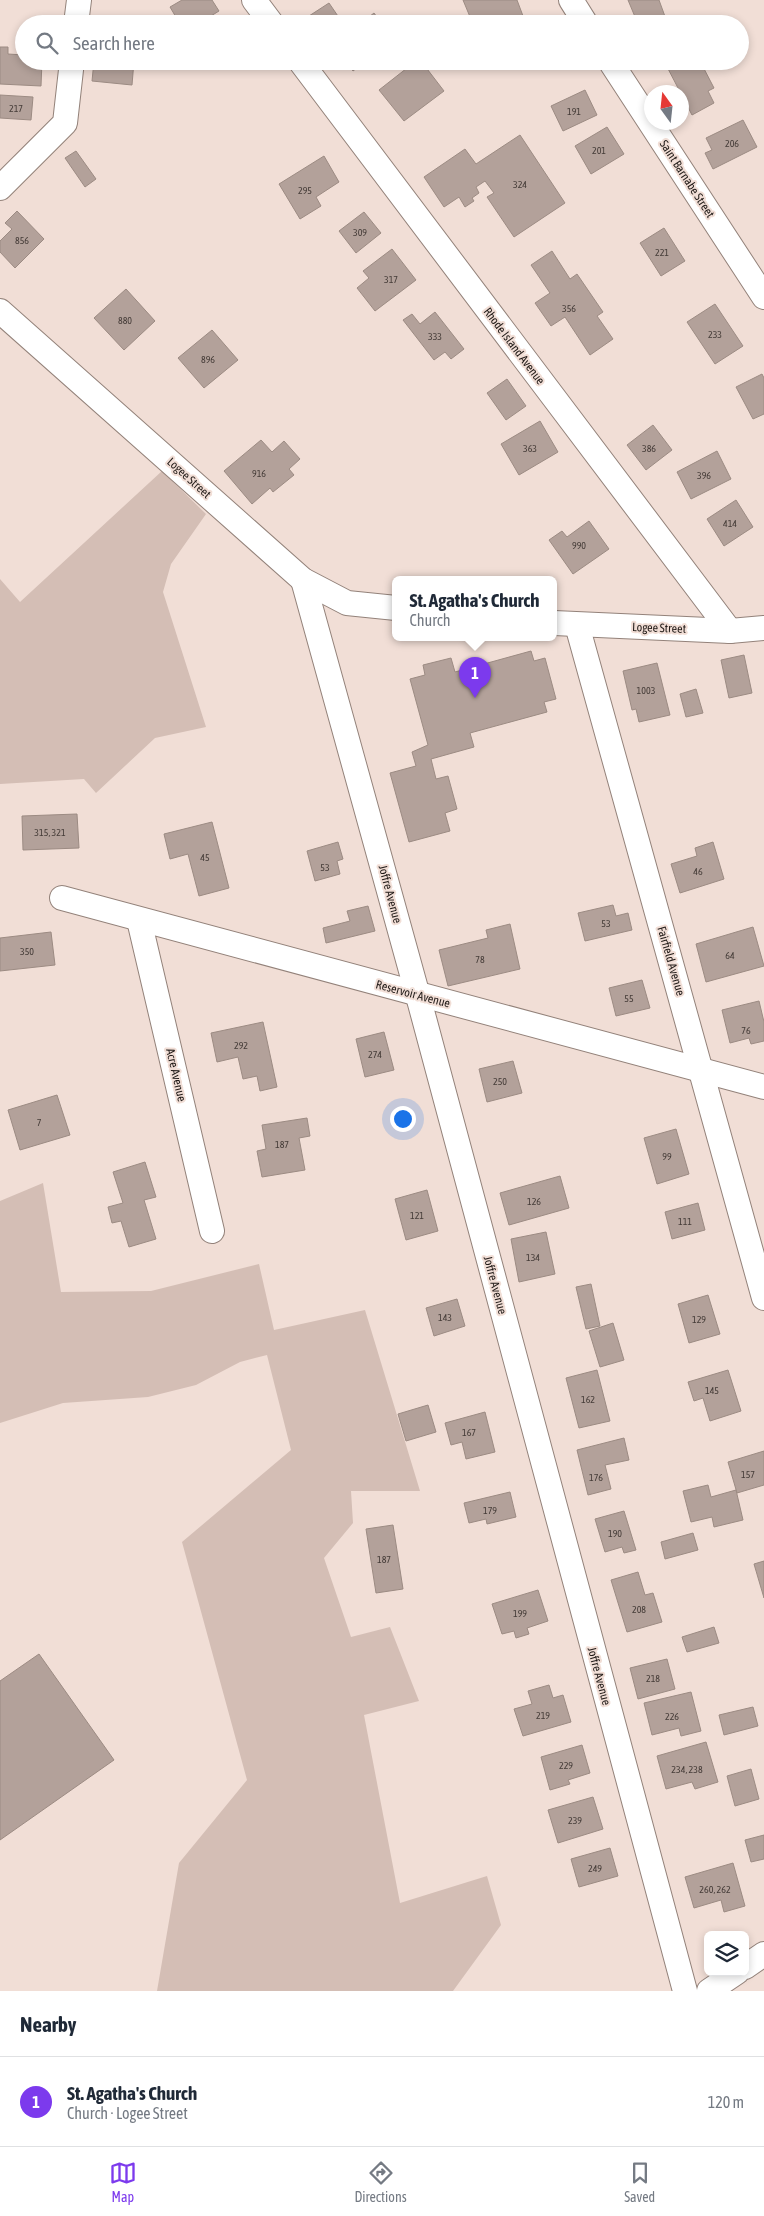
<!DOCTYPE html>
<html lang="en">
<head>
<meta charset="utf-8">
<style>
	body { margin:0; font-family:"Asap Condensed",sans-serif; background:#f2f2f3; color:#1f2937 }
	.controls { position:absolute; right:15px; bottom:15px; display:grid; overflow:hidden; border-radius:8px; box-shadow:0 2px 8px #0003 }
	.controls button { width:45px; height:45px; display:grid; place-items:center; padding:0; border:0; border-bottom:1px solid #e0e1e3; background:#fff; color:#1f2937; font:25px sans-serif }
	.compass { position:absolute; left:644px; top:85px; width:45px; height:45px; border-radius:50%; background:#fff; box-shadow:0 2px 8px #0003; rotate:345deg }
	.you { position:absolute; left:402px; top:1118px; width:18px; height:18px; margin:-12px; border:4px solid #fff; border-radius:50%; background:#1a73e8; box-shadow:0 0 0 8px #1a73e833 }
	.badge { display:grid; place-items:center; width:32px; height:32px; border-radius:50%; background:#7c3aed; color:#fff; font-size:16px; font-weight:700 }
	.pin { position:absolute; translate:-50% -41px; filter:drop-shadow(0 1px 2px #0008) }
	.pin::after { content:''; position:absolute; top:26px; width:18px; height:15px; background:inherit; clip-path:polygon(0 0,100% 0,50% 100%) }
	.popup { position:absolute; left:392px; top:576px; width:165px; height:65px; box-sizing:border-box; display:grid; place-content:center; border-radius:8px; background:#fff; filter:drop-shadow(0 1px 4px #0005); font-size:16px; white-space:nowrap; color:#747a83 }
	.popup b { font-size:19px; color:#1f2937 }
	.popup::after { content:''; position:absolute; left:50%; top:100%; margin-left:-10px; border:10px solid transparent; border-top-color:#fff }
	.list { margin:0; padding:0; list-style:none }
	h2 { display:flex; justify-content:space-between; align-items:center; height:65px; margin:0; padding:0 20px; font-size:21px }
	h2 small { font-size:16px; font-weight:400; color:#747a83 }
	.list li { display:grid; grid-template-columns:32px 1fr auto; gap:15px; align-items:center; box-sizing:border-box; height:90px; padding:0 20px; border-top:1px solid #e0e1e3 }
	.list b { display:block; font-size:19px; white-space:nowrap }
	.list p { margin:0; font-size:16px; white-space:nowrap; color:#747a83 }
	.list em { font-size:16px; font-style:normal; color:#747a83 }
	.icon { flex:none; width:28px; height:28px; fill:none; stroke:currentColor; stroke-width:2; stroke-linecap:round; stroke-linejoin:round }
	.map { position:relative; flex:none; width:764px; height:1991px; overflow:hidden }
	.search { position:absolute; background:#fff; box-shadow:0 2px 8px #0003; left:15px; right:15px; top:15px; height:55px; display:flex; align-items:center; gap:12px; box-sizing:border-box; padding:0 18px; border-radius:28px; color:#747a83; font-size:19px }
	.sheet { height:155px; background:#fff }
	nav { display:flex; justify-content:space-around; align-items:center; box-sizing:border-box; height:70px; border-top:1px solid #e0e1e3; background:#fff; font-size:14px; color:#747a83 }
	nav a { display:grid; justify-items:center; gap:2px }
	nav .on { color:#7c3aed }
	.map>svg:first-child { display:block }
	.green { fill:#d4beb5 }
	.building { fill:#b3a19a; stroke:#9c8b83 }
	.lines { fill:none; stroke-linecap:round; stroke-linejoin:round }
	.minor-casing { stroke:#93827a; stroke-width:26 }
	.minor { stroke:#fff; stroke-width:24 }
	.labels { text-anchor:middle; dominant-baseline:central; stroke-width:4; stroke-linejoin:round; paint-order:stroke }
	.number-label { font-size:10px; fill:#453c38 }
	.street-label { font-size:12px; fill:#201a17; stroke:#f1ded6 }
</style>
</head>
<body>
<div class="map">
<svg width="764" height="1991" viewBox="0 0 764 1991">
	<rect width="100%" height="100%" fill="#f1ded6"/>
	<g class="green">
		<polygon points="162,471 206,514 171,564 163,592 206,727 155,738 96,793 84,779 0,784 0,579 20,602"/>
		<polygon points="43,1183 61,1292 151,1291 259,1264 274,1330 365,1310 420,1491 351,1491 353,1523 324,1558 351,1637 390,1627 419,1701 364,1715 400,1903 487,1876 501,1925 453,1991 157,1991 179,1863 247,1780 182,1542 291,1450 267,1355 240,1362 196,1385 148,1397 63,1403 0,1423 0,1201"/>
	</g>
	<g class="building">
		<polygon points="182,0 212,0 219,11 198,24 180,24 170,7"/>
		<polygon points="463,0 517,0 526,24 473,24"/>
		<polygon points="628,0 659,0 667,22 662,24 638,24"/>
		<polygon points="329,3 342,22 339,24 315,24 309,16"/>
		<polygon points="374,13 382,24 360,24"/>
		<polygon points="0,47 8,47 8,54 24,55 24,61 42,61 41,86 0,84"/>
		<polygon points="94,61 134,61 132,85 92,81"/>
		<polygon points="346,61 366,61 353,71"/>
		<polygon points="416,61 421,61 444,91 404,121 379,90"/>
		<polygon points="664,61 700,61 714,88 708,91 714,103 692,115"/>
		<polygon points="585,90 597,115 563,131 551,106"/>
		<polygon points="0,95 33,97 31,120 0,118"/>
		<polygon points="743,120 757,147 713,169 705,153 712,150 706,138"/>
		<polygon points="607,127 624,154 591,174 575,146"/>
		<polygon points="520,135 565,203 514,237 487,197 494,193 485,181 476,187 479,193 472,198 474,201 465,207 459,197 444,207 424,177 465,149 476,164"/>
		<polygon points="76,151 96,179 85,187 65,158"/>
		<polygon points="324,156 339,182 316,197 321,206 300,219 279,184"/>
		<polygon points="17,211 44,239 15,268 0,252 0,241 12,229 5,223"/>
		<polygon points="364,212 381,233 356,253 339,231"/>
		<polygon points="664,228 685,261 661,276 640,243"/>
		<polygon points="392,249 416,280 375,311 357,288 369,278 363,271"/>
		<polygon points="552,251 570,279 577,274 603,312 597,316 613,339 590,355 565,317 551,326 535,303 550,293 531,265"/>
		<polygon points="126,289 155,321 124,350 94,318"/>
		<polygon points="715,304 743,346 715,364 687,322"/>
		<polygon points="435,312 464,349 451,359 445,352 434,360 403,320 412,314 420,324"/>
		<polygon points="212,330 238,360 204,388 178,358"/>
		<polygon points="762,374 764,378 764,414 753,419 736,387"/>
		<polygon points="507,379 526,406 506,420 487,393"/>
		<polygon points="540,421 558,452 519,475 501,444"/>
		<polygon points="653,425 672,450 646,470 627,445"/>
		<polygon points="261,440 272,452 284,441 300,459 289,469 294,475 273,492 270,488 252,504 224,471"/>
		<polygon points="717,451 731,479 691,499 677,472"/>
		<polygon points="736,500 753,527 724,546 707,519"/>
		<polygon points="589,521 609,549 573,574 549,540 562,531 567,537"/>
		<polygon points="531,651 534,661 545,658 556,699 544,702 547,712 470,733 474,747 431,759 436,779 448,776 457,809 445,813 450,831 409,842 390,773 416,766 412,752 428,745 410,679 425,675 423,665 451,658 455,672"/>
		<polygon points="744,655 752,693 729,698 721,660"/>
		<polygon points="657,663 670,715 639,722 636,709 632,710 623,671"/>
		<polygon points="696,689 703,713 686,717 680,694"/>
		<polygon points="77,814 79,848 23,850 22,816"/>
		<polygon points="212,822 229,888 199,896 188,854 170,859 164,834"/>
		<polygon points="338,842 343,859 337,861 340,874 315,881 307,851"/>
		<polygon points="713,842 724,879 680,893 671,864 697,856 695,848"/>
		<polygon points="613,905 616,916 628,913 632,930 585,941 578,913"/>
		<polygon points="368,906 375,931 326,943 323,928 350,921 347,911"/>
		<polygon points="510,924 520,969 448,986 439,950 488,938 486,930"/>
		<polygon points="753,927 764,966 706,982 696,944"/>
		<polygon points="51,932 55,965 0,971 0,938"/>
		<polygon points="642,980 650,1008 616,1016 609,988"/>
		<polygon points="759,1001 764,1022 764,1041 751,1044 749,1038 730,1043 722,1010"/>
		<polygon points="263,1022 277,1087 260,1091 257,1076 243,1079 238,1057 217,1062 211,1033"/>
		<polygon points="384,1032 394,1070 365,1077 356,1039"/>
		<polygon points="513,1061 522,1093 487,1102 479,1069"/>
		<polygon points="57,1095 70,1135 20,1150 8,1110"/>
		<polygon points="307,1118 310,1136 299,1138 305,1170 262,1177 257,1151 266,1149 262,1125"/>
		<polygon points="676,1129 689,1174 657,1184 644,1138"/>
		<polygon points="145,1162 156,1197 144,1200 156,1239 129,1247 121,1221 112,1223 108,1207 123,1203 113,1172"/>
		<polygon points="560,1176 569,1208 509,1225 500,1193"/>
		<polygon points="427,1190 438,1231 406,1240 395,1199"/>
		<polygon points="698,1203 705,1230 672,1239 665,1212"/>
		<polygon points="546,1232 555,1274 519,1282 511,1239"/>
		<polygon points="591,1284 600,1326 586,1329 576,1287"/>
		<polygon points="708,1295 720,1334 689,1343 678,1304"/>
		<polygon points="457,1299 465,1326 434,1336 426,1308"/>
		<polygon points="613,1323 624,1360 600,1367 589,1331"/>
		<polygon points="597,1370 610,1421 579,1428 566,1378"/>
		<polygon points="728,1370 741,1411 710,1421 703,1398 694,1401 688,1382"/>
		<polygon points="428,1405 436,1432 406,1441 398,1414"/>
		<polygon points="485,1412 495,1452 466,1459 462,1442 451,1445 445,1423"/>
		<polygon points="624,1438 629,1460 605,1465 611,1489 588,1495 577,1450"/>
		<polygon points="764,1451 764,1485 737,1493 728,1462"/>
		<polygon points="708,1485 711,1497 736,1490 743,1520 714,1527 712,1517 691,1522 683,1491"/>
		<polygon points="510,1492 516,1517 487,1524 486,1519 469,1523 464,1503"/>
		<polygon points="624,1511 636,1550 624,1553 622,1547 605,1552 595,1519"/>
		<polygon points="393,1525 403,1589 376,1593 366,1529"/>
		<polygon points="693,1533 698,1550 665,1559 661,1542"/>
		<polygon points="764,1561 764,1598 754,1564"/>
		<polygon points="638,1572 645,1595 653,1593 662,1622 627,1632 611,1580"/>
		<polygon points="538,1590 548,1621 527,1628 529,1634 516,1638 514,1631 502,1634 492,1604"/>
		<polygon points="714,1627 719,1643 687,1652 682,1637"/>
		<polygon points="39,1654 114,1760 0,1840 0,1681"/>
		<polygon points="667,1659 675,1689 638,1699 630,1668"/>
		<polygon points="549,1685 553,1698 563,1695 571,1722 523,1736 514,1709 532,1704 528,1691"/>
		<polygon points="691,1692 701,1731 681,1736 679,1728 652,1735 644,1703"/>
		<polygon points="753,1707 758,1726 724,1735 719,1715"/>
		<polygon points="706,1742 718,1782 695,1789 692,1782 666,1789 657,1756"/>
		<polygon points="582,1745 590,1773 568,1780 570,1784 550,1790 541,1757"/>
		<polygon points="751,1769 759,1799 735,1806 727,1776"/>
		<polygon points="593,1797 603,1829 558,1843 548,1810"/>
		<polygon points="764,1835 764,1859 751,1862 745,1840"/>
		<polygon points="610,1848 618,1876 579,1887 571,1859"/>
		<polygon points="733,1863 745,1906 724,1912 721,1900 694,1908 685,1877"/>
	</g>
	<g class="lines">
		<defs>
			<g id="minor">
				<polyline points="254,0 272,24"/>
				<polyline points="571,0 586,24"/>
				<polyline points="76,24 79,0"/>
				<polyline points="300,61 730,631"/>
				<polyline points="610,61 764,297"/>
				<polyline points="0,188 65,123 72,61"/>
				<polyline points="0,311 303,580 347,603 396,608"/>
				<polyline points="303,580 418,996 685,1991"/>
				<polyline points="554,623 730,631 764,628"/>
				<polyline points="577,625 764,1298"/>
				<polyline points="62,898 764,1087"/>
				<polyline points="139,920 212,1231"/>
				<polyline points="745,1967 764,1954"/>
				<polyline points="709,1991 737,1972"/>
			</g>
		</defs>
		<use href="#minor" class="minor-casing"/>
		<use href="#minor" class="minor"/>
	</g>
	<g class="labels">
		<g class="number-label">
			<text x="16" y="108">217</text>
			<text x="574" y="111">191</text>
			<text x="732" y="143">206</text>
			<text x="599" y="150">201</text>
			<text x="520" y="184">324</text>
			<text x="305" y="190">295</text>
			<text x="360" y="232">309</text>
			<text x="22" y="240">856</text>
			<text x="662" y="252">221</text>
			<text x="391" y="279">317</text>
			<text x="569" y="308">356</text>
			<text x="125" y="320">880</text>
			<text x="715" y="334">233</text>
			<text x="435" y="336">333</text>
			<text x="208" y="359">896</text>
			<text x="530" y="448">363</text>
			<text x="649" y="448">386</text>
			<text x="259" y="473">916</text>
			<text x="704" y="475">396</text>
			<text x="730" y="523">414</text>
			<text x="579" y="545">990</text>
			<text x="646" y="690">1003</text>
			<text x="50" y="832">315, 321</text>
			<text x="205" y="857">45</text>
			<text x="325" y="867">53</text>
			<text x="698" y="871">46</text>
			<text x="606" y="923">53</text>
			<text x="27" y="951">350</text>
			<text x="730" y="955">64</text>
			<text x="480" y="959">78</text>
			<text x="629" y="998">55</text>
			<text x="746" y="1030">76</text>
			<text x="241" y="1045">292</text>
			<text x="375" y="1054">274</text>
			<text x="500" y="1081">250</text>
			<text x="39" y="1122">7</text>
			<text x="282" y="1144">187</text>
			<text x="667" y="1156">99</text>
			<text x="534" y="1201">126</text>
			<text x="417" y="1215">121</text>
			<text x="685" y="1221">111</text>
			<text x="533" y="1257">134</text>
			<text x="445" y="1317">143</text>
			<text x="699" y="1319">129</text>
			<text x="712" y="1390">145</text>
			<text x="588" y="1399">162</text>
			<text x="469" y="1432">167</text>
			<text x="748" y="1474">157</text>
			<text x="596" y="1477">176</text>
			<text x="490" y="1510">179</text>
			<text x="615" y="1533">190</text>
			<text x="384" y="1559">187</text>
			<text x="639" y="1609">208</text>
			<text x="520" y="1613">199</text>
			<text x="653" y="1678">218</text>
			<text x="543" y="1715">219</text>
			<text x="672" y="1716">226</text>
			<text x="566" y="1765">229</text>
			<text x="687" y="1769">234, 238</text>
			<text x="575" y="1820">239</text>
			<text x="595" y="1868">249</text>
			<text x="715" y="1889">260, 262</text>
		</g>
		<g class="street-label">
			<text transform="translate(687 179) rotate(57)">Saint Barnabe Street</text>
			<text transform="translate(514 346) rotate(53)">Rhode Island Avenue</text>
			<text transform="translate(189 478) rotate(42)">Logee Street</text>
			<text transform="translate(659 628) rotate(2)">Logee Street</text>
			<text transform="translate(390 894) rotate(75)">Joffre Avenue</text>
			<text transform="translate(671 961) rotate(74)">Fairfield Avenue</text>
			<text transform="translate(413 994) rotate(15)">Reservoir Avenue</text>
			<text transform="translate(176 1075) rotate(77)">Acre Avenue</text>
			<text transform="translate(495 1285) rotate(75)">Joffre Avenue</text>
			<text transform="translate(599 1676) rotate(75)">Joffre Avenue</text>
		</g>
	</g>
</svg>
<div class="controls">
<button><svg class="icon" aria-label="layers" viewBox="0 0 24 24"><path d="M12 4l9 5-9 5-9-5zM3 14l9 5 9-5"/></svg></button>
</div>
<svg class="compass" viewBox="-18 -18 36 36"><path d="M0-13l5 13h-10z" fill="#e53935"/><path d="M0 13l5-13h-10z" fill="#747a83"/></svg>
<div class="you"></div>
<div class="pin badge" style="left:475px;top:698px">1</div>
<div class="popup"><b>St. Agatha's Church</b>Church</div>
<div class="search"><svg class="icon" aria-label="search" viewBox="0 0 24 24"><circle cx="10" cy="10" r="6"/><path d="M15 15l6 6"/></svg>Search here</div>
</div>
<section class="sheet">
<h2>Nearby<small></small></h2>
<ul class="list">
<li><span class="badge">1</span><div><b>St. Agatha's Church</b><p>Church · Logee Street</p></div><em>120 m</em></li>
</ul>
</section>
<nav>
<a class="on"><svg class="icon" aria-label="map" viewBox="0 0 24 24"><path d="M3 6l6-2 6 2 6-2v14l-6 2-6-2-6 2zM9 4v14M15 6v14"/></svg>Map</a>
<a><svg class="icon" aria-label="directions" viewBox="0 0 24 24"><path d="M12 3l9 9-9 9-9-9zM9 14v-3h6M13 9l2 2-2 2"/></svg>Directions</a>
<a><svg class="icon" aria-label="saved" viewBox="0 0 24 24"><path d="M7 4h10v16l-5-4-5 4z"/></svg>Saved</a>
</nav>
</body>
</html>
